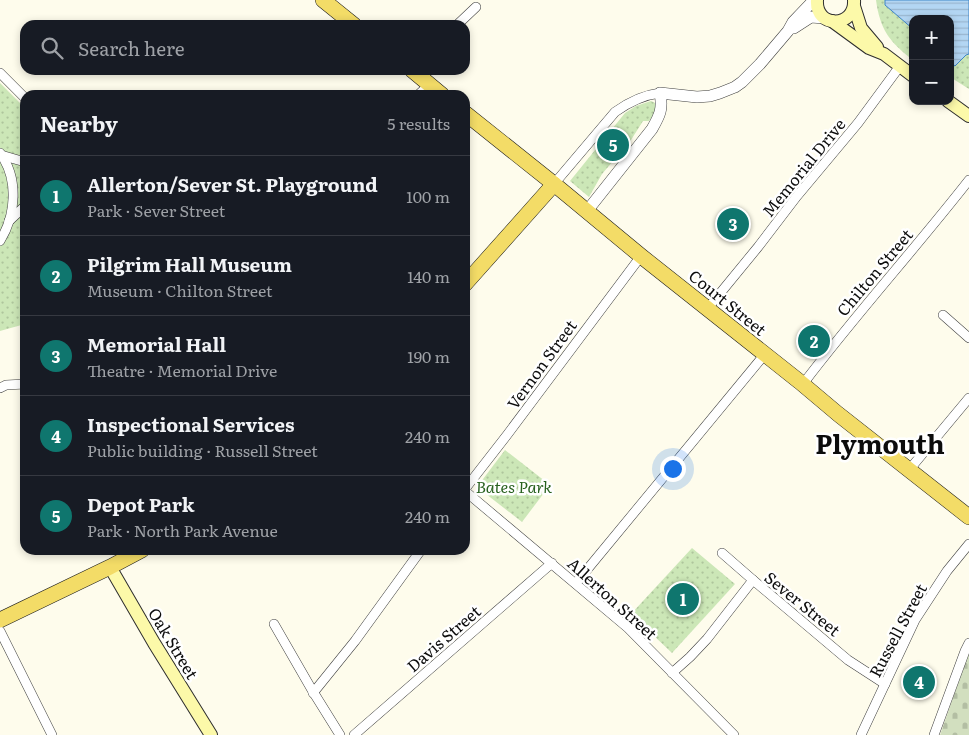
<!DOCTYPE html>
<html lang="en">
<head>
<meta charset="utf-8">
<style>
	body { margin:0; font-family:Literata,serif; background:#20242c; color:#f1f3f6 }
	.controls { position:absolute; right:15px; top:15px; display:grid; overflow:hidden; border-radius:10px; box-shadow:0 2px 8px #0003 }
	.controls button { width:45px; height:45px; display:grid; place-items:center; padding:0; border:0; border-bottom:1px solid #363941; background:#171b24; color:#f1f3f6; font:25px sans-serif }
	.you { position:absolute; left:672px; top:468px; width:18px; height:18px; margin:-12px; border:4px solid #fff; border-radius:50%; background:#1a73e8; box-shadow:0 0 0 8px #1a73e833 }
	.badge { display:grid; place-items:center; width:32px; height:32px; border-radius:50%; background:#0f766e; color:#fff; font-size:16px; font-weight:700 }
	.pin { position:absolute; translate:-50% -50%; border:2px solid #fff; box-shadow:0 1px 5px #0006 }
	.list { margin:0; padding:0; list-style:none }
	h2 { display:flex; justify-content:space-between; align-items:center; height:65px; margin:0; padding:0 20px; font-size:21px }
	h2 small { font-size:16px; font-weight:400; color:#9ea1a6 }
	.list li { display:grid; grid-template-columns:32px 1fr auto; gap:15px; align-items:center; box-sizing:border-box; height:80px; padding:0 20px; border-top:1px solid #363941 }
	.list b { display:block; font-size:19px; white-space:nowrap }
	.list p { margin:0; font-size:16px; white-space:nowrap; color:#9ea1a6 }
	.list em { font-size:16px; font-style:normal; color:#9ea1a6 }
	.icon { flex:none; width:28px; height:28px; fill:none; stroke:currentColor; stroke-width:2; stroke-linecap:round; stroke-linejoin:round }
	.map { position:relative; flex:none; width:969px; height:735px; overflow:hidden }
	.search { position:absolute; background:#171b24; box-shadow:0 2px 8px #0003; left:20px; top:20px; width:450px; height:55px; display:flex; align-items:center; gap:12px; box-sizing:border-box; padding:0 18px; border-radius:15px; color:#9ea1a6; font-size:19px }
	.panel { position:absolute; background:#171b24; box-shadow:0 2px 8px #0003; left:20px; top:90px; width:450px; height:465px; border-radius:15px }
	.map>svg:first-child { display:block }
	.cemetery { fill:url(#cemetery-stones) }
	.park { fill:url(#park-dots) }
	.water { fill:url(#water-rules); stroke:#3d85c7 }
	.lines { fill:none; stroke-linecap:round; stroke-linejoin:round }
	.minor-casing { stroke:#3f3f3f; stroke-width:10 }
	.tertiary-casing { stroke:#3f3f3f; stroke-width:12 }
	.secondary-casing { stroke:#2e2e2e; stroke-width:14 }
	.primary-casing { stroke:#1d1d1d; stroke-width:16 }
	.minor { stroke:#fff; stroke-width:9 }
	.tertiary { stroke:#fff; stroke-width:11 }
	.secondary { stroke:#fcf9a9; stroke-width:12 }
	.primary { stroke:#f3dc67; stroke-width:15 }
	.labels { text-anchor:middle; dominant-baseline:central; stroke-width:5; stroke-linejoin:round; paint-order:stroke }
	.street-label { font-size:16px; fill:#0c0c0c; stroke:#fff }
	.park-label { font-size:16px; font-style:italic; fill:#28611f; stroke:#fff }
	.town-label { font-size:26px; font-weight:bold; fill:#0c0c0c; stroke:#fff }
</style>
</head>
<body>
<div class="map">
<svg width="969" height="735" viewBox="0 0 969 735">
	<defs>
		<pattern id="cemetery-stones" width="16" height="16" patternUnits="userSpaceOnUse" patternTransform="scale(1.25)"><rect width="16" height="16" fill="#d2dfbf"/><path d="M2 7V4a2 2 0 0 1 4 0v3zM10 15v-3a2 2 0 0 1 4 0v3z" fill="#b3bea3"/></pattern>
		<pattern id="park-dots" width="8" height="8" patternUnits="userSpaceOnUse" patternTransform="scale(1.25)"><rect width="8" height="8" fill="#cce7b7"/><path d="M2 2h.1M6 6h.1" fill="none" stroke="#aec59c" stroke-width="1.8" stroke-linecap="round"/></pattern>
		<pattern id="water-rules" width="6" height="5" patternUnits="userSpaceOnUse" patternTransform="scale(1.25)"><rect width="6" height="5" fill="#b3d6f3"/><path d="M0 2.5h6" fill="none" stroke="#99b6cf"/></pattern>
	</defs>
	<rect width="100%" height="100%" fill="#fefcec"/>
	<polygon class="cemetery" points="969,652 969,735 940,735"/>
	<g class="park">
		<path d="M876,0H900L913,19V60C889,42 880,29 876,0Z"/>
		<polygon points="950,33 969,36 969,89 950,77"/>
		<polygon points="0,83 25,108 25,324 0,331"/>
		<polygon points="651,101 655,103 657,107 655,113 649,121 643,121 631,140 602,174 589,197 570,181 625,113 636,106"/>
		<polygon points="505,450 550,485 522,522 477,487"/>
		<polygon points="692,548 735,584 672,653 631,614"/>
	</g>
	<polygon class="water" points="885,0 969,0 969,54 966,55 955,66 950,63 950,19 913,19 913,29 885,5"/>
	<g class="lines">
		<defs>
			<g id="minor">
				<polyline points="457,25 476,7"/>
				<polyline points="0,73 25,98"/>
				<polyline points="418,95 429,85"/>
				<path d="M0,153C19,179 16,215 0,241"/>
				<polyline points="1,155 25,162"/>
				<path d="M554,184L615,112C629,102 643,95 660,93"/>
				<polyline points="9,221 25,206"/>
				<polyline points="708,308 758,247 797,196 858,123 900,66"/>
				<polyline points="943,315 969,338"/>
				<path d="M803,384C856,314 915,249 969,180"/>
				<polyline points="0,388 6,385 25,384"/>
				<polyline points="909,470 969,398"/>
				<polyline points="465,489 507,435 641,256"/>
				<polyline points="465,491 628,628 734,735"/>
				<polyline points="722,553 753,580"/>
				<polyline points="576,583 765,354"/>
				<polyline points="274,624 312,690 340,735"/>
				<polyline points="0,631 52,735"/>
				<polyline points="672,673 690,657 707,639 753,580 848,660 885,684"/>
				<polyline points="313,693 355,641 421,550"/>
				<polyline points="354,735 552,563"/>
				<polyline points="861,735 915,620 947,571 969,544"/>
				<polyline points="934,735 965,651 969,643"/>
			</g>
			<g id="tertiary">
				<polyline points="794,28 811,17 824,18"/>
				<path d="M587,211L652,129C660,115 663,109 660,93L697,97L710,96L720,93L735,87L742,82L760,64L788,31L793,22L814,0"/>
			</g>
			<g id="secondary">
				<path d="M817,0C815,29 856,28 854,0"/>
				<polyline points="854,6 861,28 877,47"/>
				<polyline points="832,21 869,48 884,54 913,76"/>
				<polyline points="948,101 969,116"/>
				<polyline points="110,567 154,643 211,735"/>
			</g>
			<g id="primary">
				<polyline points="323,0 354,25"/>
				<polyline points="412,70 442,95"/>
				<polyline points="465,113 554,184 641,256 800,382 838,414 969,517"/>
				<polyline points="465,284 554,184"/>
				<polyline points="0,620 110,567 142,550"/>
			</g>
		</defs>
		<use href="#minor" class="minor-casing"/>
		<use href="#tertiary" class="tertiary-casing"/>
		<use href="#secondary" class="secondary-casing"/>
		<use href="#primary" class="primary-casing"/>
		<use href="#minor" class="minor"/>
		<use href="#tertiary" class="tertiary"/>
		<use href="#secondary" class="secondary"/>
		<use href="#primary" class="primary"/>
	</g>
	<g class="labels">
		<g class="street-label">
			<text transform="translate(803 167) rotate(-51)">Memorial Drive</text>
			<text transform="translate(874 272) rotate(-50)">Chilton Street</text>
			<text transform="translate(728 302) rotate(39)">Court Street</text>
			<text transform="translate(541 364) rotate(-54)">Vernon Street</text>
			<text transform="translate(613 598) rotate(42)">Allerton Street</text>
			<text transform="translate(803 603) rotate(39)">Sever Street</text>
			<text transform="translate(897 630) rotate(-62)">Russell Street</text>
			<text transform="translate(443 638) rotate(-41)">Davis Street</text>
			<text transform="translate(174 643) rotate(59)">Oak Street</text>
		</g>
		<g class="park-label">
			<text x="514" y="486">Bates Park</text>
		</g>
		<g class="town-label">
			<text x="880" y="442">Plymouth</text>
		</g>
	</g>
</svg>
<div class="controls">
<button>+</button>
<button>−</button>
</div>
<div class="you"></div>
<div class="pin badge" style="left:683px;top:599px">1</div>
<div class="pin badge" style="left:814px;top:341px">2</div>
<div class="pin badge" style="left:733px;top:224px">3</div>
<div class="pin badge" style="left:919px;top:682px">4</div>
<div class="pin badge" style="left:613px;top:145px">5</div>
<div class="search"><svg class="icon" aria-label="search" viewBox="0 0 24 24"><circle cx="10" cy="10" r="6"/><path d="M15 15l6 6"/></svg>Search here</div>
<section class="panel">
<h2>Nearby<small>5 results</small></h2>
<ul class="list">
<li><span class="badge">1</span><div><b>Allerton/Sever St. Playground</b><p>Park · Sever Street</p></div><em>100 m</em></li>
<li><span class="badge">2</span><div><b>Pilgrim Hall Museum</b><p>Museum · Chilton Street</p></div><em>140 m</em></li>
<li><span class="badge">3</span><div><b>Memorial Hall</b><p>Theatre · Memorial Drive</p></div><em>190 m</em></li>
<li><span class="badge">4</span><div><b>Inspectional Services</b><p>Public building · Russell Street</p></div><em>240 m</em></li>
<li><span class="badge">5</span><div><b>Depot Park</b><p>Park · North Park Avenue</p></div><em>240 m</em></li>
</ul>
</section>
</div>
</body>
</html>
